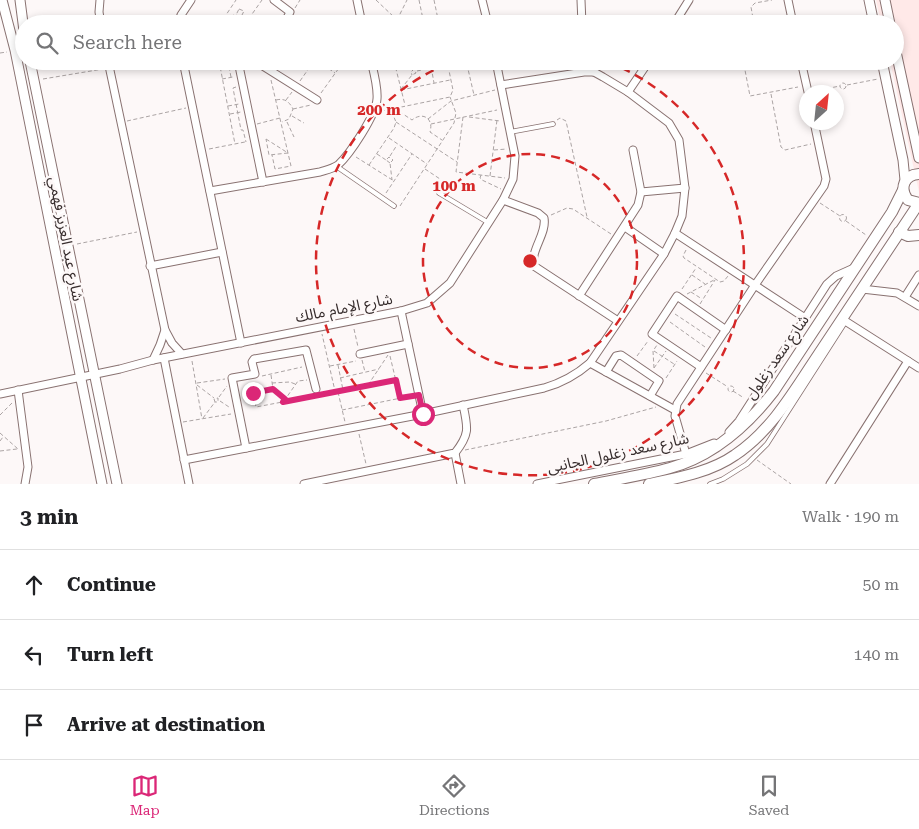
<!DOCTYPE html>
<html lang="en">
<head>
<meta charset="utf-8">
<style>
	body { margin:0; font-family:"Roboto Serif","Noto Sans Arabic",serif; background:#f6f6f6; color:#202124 }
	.compass { position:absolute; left:799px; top:85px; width:45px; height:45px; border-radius:50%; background:#fff; box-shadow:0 2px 8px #0003; rotate:27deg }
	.stop { position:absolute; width:15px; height:15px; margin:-11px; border:4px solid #db2777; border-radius:50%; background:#fff }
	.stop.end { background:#db2777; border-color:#fff; box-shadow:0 1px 5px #0008 }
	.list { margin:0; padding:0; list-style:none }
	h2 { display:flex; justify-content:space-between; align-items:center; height:65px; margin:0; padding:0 20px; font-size:21px }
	h2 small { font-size:16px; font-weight:400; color:#757577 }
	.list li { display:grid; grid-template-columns:32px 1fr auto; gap:15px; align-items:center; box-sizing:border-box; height:70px; padding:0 20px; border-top:1px solid #e0e0e0 }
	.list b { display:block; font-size:19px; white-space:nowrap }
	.list em { font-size:16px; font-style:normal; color:#757577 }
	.icon { flex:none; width:28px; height:28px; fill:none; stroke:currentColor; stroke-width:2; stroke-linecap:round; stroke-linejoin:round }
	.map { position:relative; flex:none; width:919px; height:484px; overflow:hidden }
	.search { position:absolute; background:#fff; box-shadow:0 2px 8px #0003; left:15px; right:15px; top:15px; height:55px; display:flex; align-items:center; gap:12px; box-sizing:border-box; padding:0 18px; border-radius:28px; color:#757577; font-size:19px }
	.sheet { height:275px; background:#fff }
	nav { display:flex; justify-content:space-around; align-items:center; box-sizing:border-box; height:70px; border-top:1px solid #e0e0e0; background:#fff; font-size:14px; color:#757577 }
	nav a { display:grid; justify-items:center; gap:2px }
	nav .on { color:#db2777 }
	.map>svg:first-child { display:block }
	.built { fill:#ffe9e8 }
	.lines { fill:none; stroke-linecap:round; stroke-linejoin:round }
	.service-casing { stroke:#897271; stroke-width:5.5 }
	.minor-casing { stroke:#897271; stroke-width:9 }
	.tertiary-casing { stroke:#897271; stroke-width:11 }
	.secondary-casing { stroke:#897271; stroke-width:12 }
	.path { stroke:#aba4a4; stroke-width:1; stroke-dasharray:4 2.5; stroke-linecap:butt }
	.service { stroke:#fff; stroke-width:4 }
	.minor { stroke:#fff; stroke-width:7 }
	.tertiary { stroke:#fff; stroke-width:9 }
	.secondary { stroke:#fff; stroke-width:10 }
	.route { stroke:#db2777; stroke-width:6 }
	.ring { fill:none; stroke:#d62828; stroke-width:2.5; stroke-dasharray:9 6 }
	.labels { text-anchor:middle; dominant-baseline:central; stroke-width:5; stroke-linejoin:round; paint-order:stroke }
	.street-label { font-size:15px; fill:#372d2d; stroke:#fdf8f8 }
	.centre { fill:#d62828; stroke:#fdf8f8; stroke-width:2.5 }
	.ring-label { font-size:15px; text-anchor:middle; font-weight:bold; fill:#d62828; stroke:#fdf8f8; stroke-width:5; stroke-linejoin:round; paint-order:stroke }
</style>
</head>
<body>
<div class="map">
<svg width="919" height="484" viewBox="0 0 919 484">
	<rect width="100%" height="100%" fill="#fdf8f8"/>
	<polygon class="built" points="876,0 919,0 919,192 890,61 895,61 895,24 881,24"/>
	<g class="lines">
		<defs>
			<g id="service">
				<polyline points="510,132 553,124"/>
				<polyline points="336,166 394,206"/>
				<polyline points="439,193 489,223"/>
				<polyline points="710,484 723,479 747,464 767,444 846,321"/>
			</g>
			<g id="minor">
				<polyline points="100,0 99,12 101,24"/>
				<polyline points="274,0 290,12 284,24"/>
				<polyline points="357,0 362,24"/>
				<polyline points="482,0 488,24"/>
				<polyline points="581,0 582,24"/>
				<polyline points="788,0 793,24"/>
				<polyline points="178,24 181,15 191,0"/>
				<polyline points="674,24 689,0"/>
				<polyline points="108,61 165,330 172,343 182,354"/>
				<polyline points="183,61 241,343"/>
				<polyline points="238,61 263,182"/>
				<polyline points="255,61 317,100"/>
				<polyline points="591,61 594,72"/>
				<polyline points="801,61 808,92"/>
				<polyline points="628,92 649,61"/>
				<path d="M210,191L320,172C326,170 332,169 338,165C350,154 376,115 377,99C378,87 374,73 371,61"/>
				<polyline points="641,192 685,188"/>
				<path d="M503,200L538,213L544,218C547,234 530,250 534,266L618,321"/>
				<polyline points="625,227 664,254"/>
				<polyline points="675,233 805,318"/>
				<polyline points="150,266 222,252"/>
				<polyline points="862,289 897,293 919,306"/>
				<polyline points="579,296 638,205 641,192 633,150"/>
				<polyline points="905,297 919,275"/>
				<polyline points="401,311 423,414"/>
				<polyline points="842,319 919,368"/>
				<polyline points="360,354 408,344"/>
				<polyline points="164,358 189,484"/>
				<polyline points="153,360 160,345 165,330"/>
				<polyline points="590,363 675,410"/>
				<polyline points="701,367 652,334 677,296 726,330"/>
				<polyline points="606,372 616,356 621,355 659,381 650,396"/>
				<polyline points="18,390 28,467 25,484"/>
				<polyline points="0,394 120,369 153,360 401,311 427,303 450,283 503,200 513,179 515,156 496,61"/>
				<polyline points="729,432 739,421 827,284 836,276 856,267"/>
				<polyline points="246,448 232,378 255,374 252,362 254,359 306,350 316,389"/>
				<polyline points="455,453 461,484"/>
				<polyline points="686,454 675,416 677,404 755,285 824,186 826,179 814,122"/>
				<path d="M184,460L423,414L544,388C562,383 575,376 590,363L664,254L675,233L682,216L685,188L679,140L669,123L628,92L603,77L594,72H584L501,85"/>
				<path d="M304,484L455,453C470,434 468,428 463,405"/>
				<polyline points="537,484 686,454 714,443"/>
				<polyline points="830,484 908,361"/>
			</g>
			<g id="tertiary">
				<polyline points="2,0 15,50 102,484"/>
				<polyline points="20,0 24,31"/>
				<polyline points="869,0 874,24"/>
				<polyline points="885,0 890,24"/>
				<polyline points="895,47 919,158"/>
				<polyline points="30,61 117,484"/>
				<polyline points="882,61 903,160 905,180"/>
			</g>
			<g id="secondary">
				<polyline points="899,232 908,236 919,235"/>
				<path d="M594,484C619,479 645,475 670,468C713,456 747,426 774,391L892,212L903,190"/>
				<path d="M649,484C678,478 711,472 735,455C773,430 797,386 822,349C854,301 886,252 919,203L908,200C899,188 904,175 919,174"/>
			</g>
		</defs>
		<use href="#service" class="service-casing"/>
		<use href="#minor" class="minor-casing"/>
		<use href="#tertiary" class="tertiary-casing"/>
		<use href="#secondary" class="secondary-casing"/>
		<g class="path">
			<polyline points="376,0 395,18"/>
			<polyline points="419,0 424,24"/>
			<polyline points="434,0 439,24"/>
			<polyline points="295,8 300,0"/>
			<polygon points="239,9 244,11 241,17 236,15"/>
			<polyline points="224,19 234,15"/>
			<polyline points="188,20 194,24"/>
			<polyline points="397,20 407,0"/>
			<polyline points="220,24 236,0"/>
			<polyline points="241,24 241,18"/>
			<polyline points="245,24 262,0"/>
			<polyline points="392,24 395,18 401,24"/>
			<polyline points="754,24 751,7 755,3 772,0"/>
			<polyline points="0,53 7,52"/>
			<polyline points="219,61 235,144"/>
			<polyline points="318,61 335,73"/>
			<polyline points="394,61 405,105"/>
			<polyline points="410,61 412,69"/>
			<polyline points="430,61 434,83"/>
			<polyline points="463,61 463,67 468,69 474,95"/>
			<polyline points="757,61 744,65 750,96 798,87"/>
			<polyline points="378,63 385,61"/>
			<polyline points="472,63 484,61"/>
			<polyline points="449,68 462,66"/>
			<polyline points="469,69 472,65 471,61"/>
			<polyline points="417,71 430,68"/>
			<polyline points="231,77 228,62 231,62"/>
			<polyline points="43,79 103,69"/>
			<polyline points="222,79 233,77"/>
			<polyline points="271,80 291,166 275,169 272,155"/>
			<polyline points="300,81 314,61"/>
			<circle cx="843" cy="86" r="3"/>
			<polyline points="847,85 878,79"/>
			<polyline points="236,87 233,88 241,130 243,130 246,142"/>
			<polyline points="401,89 412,75 416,73 414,69 411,72 412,75"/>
			<polyline points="401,90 450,80"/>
			<polyline points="814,91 840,86"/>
			<polyline points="321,93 344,61"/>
			<polyline points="771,94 781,147 785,150 811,144"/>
			<path d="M276,100C284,98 289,101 293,109L289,119L282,122"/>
			<polyline points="286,100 292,92"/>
			<polyline points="228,106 239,104"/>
			<path d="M394,108L412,120C423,111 434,119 430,132L442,140"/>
			<polyline points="293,109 311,105"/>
			<polyline points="382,111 450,97 453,90 447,61"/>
			<polyline points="230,114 241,112"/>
			<polyline points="292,116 304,123"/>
			<polyline points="463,117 456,172 505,178"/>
			<polyline points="469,117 500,121"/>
			<polyline points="428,119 451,101 495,90"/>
			<polyline points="557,120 560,118 566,121 587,217"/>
			<polyline points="127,121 186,108"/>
			<polyline points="287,122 294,137"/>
			<polyline points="396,122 457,162"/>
			<polyline points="257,124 280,118"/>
			<polyline points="431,124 497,110"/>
			<polyline points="389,138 427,164"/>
			<polygon points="266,139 288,153 269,155"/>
			<polyline points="209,149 245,142"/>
			<polyline points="494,150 507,149"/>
			<polyline points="377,154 386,160"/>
			<polyline points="390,156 397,145"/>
			<polyline points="356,157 394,181"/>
			<polyline points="390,163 386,160 389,157 393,160 390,163 392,180"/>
			<polyline points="369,165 394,128 396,122 391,110"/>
			<polyline points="425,169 440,179 440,187"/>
			<polyline points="481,175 480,178 482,180 501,189"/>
			<polyline points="490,176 497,120"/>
			<polyline points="386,193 412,154"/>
			<polyline points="820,203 840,216"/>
			<polyline points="400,206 454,123 456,113 450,97"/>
			<circle cx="843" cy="218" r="3.5"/>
			<polyline points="551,215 567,208 573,209 611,234"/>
			<polyline points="846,221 866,235"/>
			<polyline points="77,244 137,232"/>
			<polyline points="686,250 683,256 684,258 720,282 724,281 728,276"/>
			<polyline points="692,275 705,284"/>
			<polyline points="682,289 696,268"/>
			<polyline points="691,292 702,299"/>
			<polyline points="687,294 714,280"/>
			<polyline points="700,304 715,280"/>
			<polyline points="675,314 711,338"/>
			<polyline points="670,322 705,347"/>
			<polyline points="354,329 358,347"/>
			<polyline points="654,351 674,364"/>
			<polyline points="390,356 400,398"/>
			<polyline points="637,356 648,341"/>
			<polyline points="362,360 365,372"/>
			<polyline points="192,361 202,419"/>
			<polyline points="338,365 343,390"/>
			<polyline points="330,366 356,361"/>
			<polyline points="654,368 666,351"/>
			<polyline points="654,368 653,351 657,345"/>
			<polyline points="706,373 728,387"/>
			<polyline points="271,375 273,389 284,398"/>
			<polyline points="262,376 302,367"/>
			<polyline points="340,378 379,369"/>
			<polyline points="666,378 677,361"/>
			<polyline points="197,383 225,379"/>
			<polyline points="251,383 256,407 314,396"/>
			<polyline points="272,383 290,382 295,384"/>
			<polyline points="197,385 214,398"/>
			<polyline points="368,385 388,355"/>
			<circle cx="731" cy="389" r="3"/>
			<polyline points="335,391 395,380"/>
			<polyline points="733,391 744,398"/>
			<polyline points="338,392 345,422"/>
			<polyline points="254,393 272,389"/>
			<polyline points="320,394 335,391 322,334"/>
			<polyline points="219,397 227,386"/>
			<polyline points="220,401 229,407"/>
			<polyline points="284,401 298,381 307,380"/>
			<polyline points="342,410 411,396"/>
			<polyline points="0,415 12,403"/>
			<polyline points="203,418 215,402 214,399 218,398 218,402 215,402"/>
			<polyline points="183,422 231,414"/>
			<polyline points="0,433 18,449"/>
			<polyline points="359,434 366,464"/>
			<polyline points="0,441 3,437"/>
			<polyline points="465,450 606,421 656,407"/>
			<polyline points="0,451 17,449"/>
			<polyline points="757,460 791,484"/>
		</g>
		<use href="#service" class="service"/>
		<use href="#minor" class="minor"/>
		<use href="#tertiary" class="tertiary"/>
		<use href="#secondary" class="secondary"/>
	</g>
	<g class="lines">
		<polyline class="route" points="253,393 273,389 285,399 283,402 396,380 400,398 419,395 423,414"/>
	</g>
	<g class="ring">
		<circle cx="530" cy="261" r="107"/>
		<path d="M608 62A214 214 0 1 1 452 62"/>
	</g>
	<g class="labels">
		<g class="street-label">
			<text transform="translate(66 239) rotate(79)">شارع عبد العزيز فهمي</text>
			<text transform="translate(344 308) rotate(-11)">شارع الإمام مالك</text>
			<text transform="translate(777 357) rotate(-55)">شارع سعد زغلول</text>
			<text transform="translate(618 453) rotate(-12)">شارع سعد زغلول الجانبى</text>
		</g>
	</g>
	<circle cx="530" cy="261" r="8" class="centre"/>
	<g class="ring-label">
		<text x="379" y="115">200 m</text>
		<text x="454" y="191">100 m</text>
	</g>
</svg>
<svg class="compass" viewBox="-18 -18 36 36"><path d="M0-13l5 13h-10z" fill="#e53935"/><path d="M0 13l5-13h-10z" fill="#757577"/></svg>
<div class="stop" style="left:423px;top:414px"></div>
<div class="stop end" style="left:253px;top:393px"></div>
<div class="search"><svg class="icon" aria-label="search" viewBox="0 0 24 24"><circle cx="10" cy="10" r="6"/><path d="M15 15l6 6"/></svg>Search here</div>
</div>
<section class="sheet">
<h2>3 min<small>Walk · 190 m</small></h2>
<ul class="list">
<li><svg class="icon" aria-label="ahead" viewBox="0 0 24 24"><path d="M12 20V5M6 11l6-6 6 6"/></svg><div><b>Continue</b></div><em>50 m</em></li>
<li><svg class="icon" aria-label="left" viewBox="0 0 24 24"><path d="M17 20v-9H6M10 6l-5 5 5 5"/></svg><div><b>Turn left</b></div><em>140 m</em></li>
<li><svg class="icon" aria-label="arrive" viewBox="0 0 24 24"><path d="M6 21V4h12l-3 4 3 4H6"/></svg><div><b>Arrive at destination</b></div></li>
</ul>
</section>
<nav>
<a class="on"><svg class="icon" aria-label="map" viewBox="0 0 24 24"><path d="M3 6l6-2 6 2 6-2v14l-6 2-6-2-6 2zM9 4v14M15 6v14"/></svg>Map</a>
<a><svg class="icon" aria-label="directions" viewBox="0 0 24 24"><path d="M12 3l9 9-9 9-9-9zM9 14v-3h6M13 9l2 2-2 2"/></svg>Directions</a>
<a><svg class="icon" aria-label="saved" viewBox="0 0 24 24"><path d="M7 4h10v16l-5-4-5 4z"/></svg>Saved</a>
</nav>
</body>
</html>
